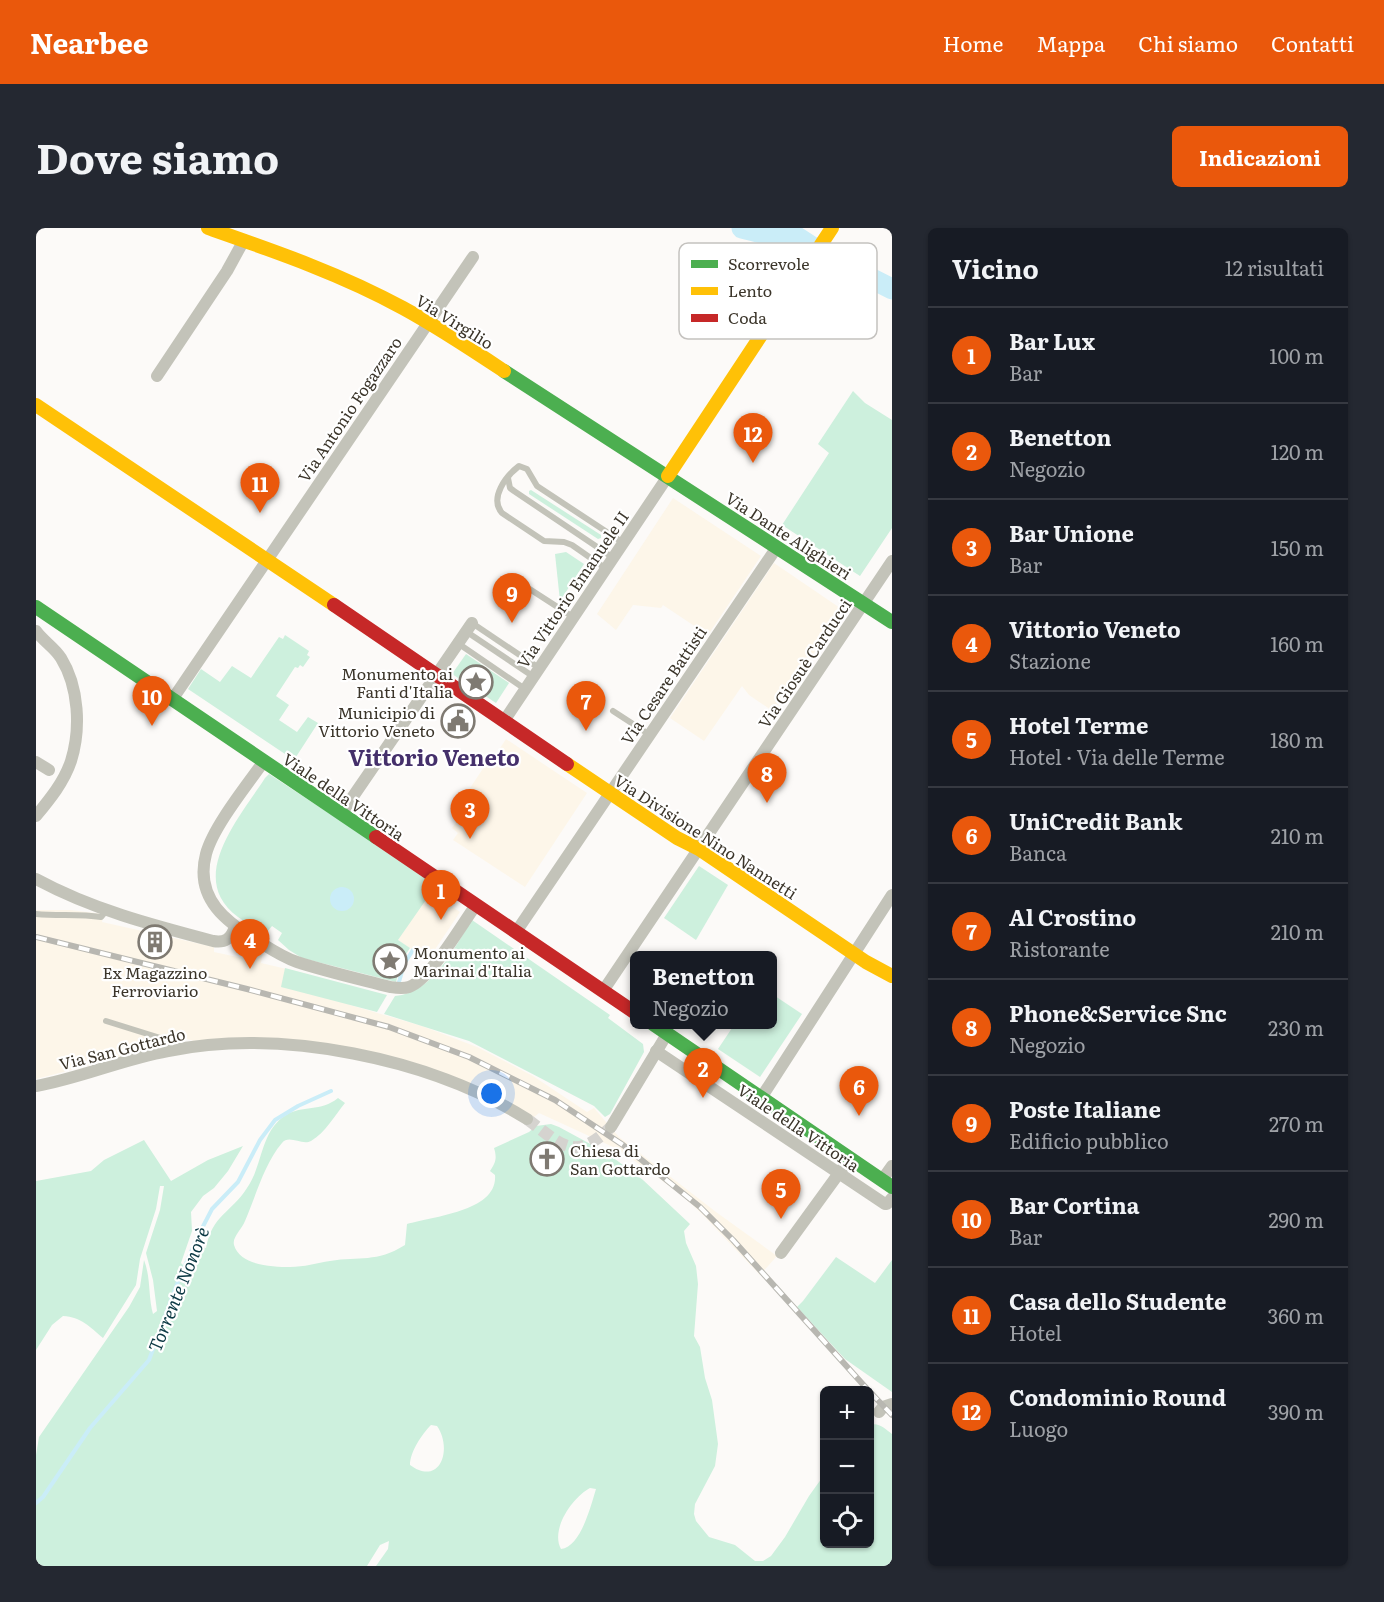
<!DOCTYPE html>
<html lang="it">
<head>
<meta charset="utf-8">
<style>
	body { margin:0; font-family:Literata,serif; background:#242831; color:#f1f3f6 }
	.controls { position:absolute; right:18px; bottom:18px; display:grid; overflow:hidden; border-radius:9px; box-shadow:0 2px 4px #0004 }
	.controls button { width:54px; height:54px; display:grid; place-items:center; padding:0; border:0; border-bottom:2px solid #363941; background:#171b24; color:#f1f3f6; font:30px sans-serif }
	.you { position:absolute; left:456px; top:866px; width:21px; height:21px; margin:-15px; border:4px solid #fff; border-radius:50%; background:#1a73e8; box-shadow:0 0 0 9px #1a73e833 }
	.badge { display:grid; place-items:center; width:39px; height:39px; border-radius:50%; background:#ea580c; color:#fff; font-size:20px; font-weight:700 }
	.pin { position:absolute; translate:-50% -50px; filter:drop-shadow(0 2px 3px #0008) }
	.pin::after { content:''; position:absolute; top:32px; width:21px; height:18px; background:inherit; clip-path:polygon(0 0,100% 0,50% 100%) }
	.popup { position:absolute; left:594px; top:723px; width:147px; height:78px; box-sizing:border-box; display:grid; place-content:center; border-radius:9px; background:#171b24; filter:drop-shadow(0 2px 4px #0005); font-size:20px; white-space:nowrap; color:#9ea1a6 }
	.popup b { font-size:22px; color:#f1f3f6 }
	.popup::after { content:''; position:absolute; left:50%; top:100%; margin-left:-12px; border:12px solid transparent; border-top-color:#171b24 }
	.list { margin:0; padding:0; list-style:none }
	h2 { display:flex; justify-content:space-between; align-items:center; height:78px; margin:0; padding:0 24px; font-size:26px }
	h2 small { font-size:20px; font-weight:400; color:#9ea1a6 }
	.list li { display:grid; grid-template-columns:39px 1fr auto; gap:18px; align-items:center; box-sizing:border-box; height:96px; padding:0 24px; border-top:2px solid #363941 }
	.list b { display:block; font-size:22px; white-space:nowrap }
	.list p { margin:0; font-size:20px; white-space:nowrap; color:#9ea1a6 }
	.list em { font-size:20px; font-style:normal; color:#9ea1a6 }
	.icon { flex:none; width:33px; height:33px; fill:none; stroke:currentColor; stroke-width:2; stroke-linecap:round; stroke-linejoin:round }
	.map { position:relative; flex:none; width:856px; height:1338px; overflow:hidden; border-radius:9px }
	header { display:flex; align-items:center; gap:36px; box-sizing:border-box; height:84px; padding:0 30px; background:#ea580c; color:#fff }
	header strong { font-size:28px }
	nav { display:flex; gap:33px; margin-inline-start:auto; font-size:21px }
	.intro { display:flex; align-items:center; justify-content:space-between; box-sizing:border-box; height:144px; padding:0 36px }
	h1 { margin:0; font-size:42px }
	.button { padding:15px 27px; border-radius:9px; background:#ea580c; color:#fff; font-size:21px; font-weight:700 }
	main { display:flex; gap:36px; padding:0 36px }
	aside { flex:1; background:#171b24; border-radius:9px; box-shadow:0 2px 4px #0004 }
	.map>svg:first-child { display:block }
	.built { fill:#fdf6e9 }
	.green { fill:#cdf0dd; fill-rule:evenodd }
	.water { fill:#caedf8 }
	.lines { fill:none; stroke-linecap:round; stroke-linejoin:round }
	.stream { stroke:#caedf8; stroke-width:4 }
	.river { stroke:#caedf8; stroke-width:21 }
	.street-tunnel { stroke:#d5d3cf; stroke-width:12; stroke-dasharray:12 6; stroke-linecap:butt }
	.lane { stroke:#c3c3b9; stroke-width:6 }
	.street { stroke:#c3c3b9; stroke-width:12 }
	.fast { stroke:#4caf50; stroke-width:14 }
	.slow { stroke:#ffc107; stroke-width:14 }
	.jam { stroke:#c62828; stroke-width:14 }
	.rail-casing { stroke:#b8b7b1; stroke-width:6 }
	.rail { stroke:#fff; stroke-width:4; stroke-dasharray:11; stroke-linecap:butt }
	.labels { text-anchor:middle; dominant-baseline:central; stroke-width:4.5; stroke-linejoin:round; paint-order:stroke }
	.street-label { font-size:16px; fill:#3b352a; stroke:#fff }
	.poi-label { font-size:16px; fill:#3b352a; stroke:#fff; text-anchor:end }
	.water-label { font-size:18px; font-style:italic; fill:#0c3944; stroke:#fff }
	.district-label { font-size:22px; font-weight:bold; fill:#45306b; stroke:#fff }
	.key { fill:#fff; stroke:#c4c2bf; stroke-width:1.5 }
	.key-label { font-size:16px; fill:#3b352a }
</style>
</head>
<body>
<header>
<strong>Nearbee</strong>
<nav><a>Home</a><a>Mappa</a><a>Chi siamo</a><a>Contatti</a></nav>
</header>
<div class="intro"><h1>Dove siamo</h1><a class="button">Indicazioni</a></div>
<main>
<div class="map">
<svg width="856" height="1338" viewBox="0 0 856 1338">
	<rect width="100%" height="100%" fill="#fcfaf8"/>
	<g class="built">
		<polygon points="637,270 725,328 672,407 627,377 625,380 597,377 580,402 561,386"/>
		<polygon points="738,335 807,382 738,484 713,467 706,458 668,513 634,490"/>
		<polygon points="470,511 551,565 489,659 417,612 422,605 416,600 426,586 437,594 441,588 424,575 452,533 455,534"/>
		<polygon points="394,664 424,684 392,732 362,712"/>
		<polygon points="0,682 34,682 68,686 66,694 178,719 178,724 206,730 209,721 227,724 225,735 272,746 314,777 386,798 441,819 497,848 551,884 558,880 583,909 680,984 741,1028 724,1047 665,985 642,964 596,931 577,919 503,885 497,890 483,881 435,858 231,811 191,810 158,813 138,807 136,816 0,851"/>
	</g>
	<g class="green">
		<polygon points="817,163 829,175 856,192 856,300 824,348 746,297 793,225 782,216"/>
		<polygon points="495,262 565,307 565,310 562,311 493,266 493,263"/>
		<polygon points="530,324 548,336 524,373 519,326"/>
		<polygon points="249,407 273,423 271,427 274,429 267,439 264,437 262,440 259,439 240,468 253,477 243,492 261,504 272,489 282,495 258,532 152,461 165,441 184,454 196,438 215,450 243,409 247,411"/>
		<polygon points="430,426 473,455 460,475 416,446"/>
		<path d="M233,546L401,656L362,712L374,720L365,734L360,754L266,730L253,722L242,712L246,705L236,698L231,704C222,700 211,696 202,689C149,650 204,589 229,550Z"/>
		<polygon points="663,638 692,657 660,712 628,690"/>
		<path d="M436,692L574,787L572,790L607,816L608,824L574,886L569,889L558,878L433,813L348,786L359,768C397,765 417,721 436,692Z"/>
		<polygon points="249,740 351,767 341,784 245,759"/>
		<polygon points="736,766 766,786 724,849 682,821 698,797 736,796"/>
		<path d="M302,870L309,875C299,887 289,905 275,913C266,918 253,906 246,915C228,936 220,968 209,993C206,1001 196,1009 198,1017C204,1038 237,1039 254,1039C268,1039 281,1035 294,1033C324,1028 340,1035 369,1017L371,996C398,988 462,983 459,947L454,943C460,934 461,930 458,920L493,904L500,898L515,896L523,899L571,925L607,952L654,996L648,1003L650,1015L660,1038L662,1056L658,1108L664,1119L669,1150L676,1172L682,1216L679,1238L659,1276L658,1286L660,1293L673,1309L699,1317L719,1333H727L735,1328L749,1309L773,1268L788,1247V1316H834V1197C843,1194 849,1201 856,1206V1338H340L352,1321L353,1313L344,1317L331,1338H0V1227L3,1209L93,1079L104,1059L108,1032C115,1050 112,1068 117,1086L121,1083L117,1052L110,1025L124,982L128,958H124L120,981L104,1031L100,1057L67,1110C54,1099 45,1089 27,1088L16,1097L0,1122V953L55,943L68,932L108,912L135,953L172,932L207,918L192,943L178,960L167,968L155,984L156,1003L145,1035L150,1040L160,1018L170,1020C176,987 195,985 211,960C227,938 224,903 250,887C266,877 285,884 302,870ZM395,1197L401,1198C417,1221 404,1259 374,1237C374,1224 386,1206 395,1197ZM554,1260L560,1261C555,1277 545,1319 525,1321C514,1301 537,1269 554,1260Z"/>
		<polygon points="800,1029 839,1055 856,1032 856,1164 809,1131 761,1079 767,1073"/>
	</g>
	<circle class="water" cx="306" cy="671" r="12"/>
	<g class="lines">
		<g class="stream">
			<polyline points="363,754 368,736 377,722"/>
			<polyline points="0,1275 7,1269 54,1200 113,1132 141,1056 161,1010 176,981 202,954 224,912 239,892 262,878 295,863"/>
		</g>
		<g class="river">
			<path d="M706,0C722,4 737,10 753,4"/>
			<polyline points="747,0 787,26 856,61"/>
		</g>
		<path class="street-tunnel" d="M491,891C526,917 538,935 575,899"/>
		<g class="lane">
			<polyline points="472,250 474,260 478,263 576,329"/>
			<path d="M569,340L536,317L528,314L508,313L466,285C453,270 470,248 483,238L491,241L501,258L586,314"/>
			<polyline points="475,349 537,389"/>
			<polyline points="436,395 503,440"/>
			<polyline points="431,404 498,449"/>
			<polyline points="423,416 489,461"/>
			<polyline points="577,483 614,507"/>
			<path d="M0,686C22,688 43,686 65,689L70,683"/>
			<polyline points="70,793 150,818"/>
		</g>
		<g class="street">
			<polyline points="121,148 191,43 208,12"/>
			<path d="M0,403C7,413 18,419 25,430C43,459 45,501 35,533C28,554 14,571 0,588"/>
			<polyline points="136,472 437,29"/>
			<polyline points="468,493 632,248"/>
			<path d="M228,533C211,557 177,599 170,626C158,671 191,695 225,715C236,722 249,730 261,734C292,744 323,751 354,759C361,760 367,761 373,759C394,752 426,696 440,677"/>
			<polyline points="0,534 13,542"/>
			<polyline points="305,586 436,395"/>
			<path d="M0,651C55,681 116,697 177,713C189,715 195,711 199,699"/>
			<polyline points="480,704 741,319"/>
			<polyline points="567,763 856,333"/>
			<polyline points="620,823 849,976 851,976 856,970"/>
			<path d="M0,858C45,850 87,831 132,823C245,800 394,830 491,891"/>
			<polyline points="725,870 856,667"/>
			<polyline points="575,899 631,806"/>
			<polyline points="846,952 856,938"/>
			<polyline points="745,1025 814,930"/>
			<polyline points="843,1184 847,1179 856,1176"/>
		</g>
		<g class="fast">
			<polyline points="468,143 856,394"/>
			<polyline points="0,379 340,609"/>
			<polyline points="617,796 856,959"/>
		</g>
		<g class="slow">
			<path d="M172,0C238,23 305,46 367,80C402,99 435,121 468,143"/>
			<polyline points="0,177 298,377"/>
			<polyline points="632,248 796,0"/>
			<polyline points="531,536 641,610 663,621 830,734 856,748"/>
		</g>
		<g class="jam">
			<polyline points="298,377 531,536"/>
			<polyline points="340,609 598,784"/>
		</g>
		<defs>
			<g id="rail">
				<polyline points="0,709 211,761 353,799 433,829 519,872 587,917 664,979 697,1012 832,1162"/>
				<polyline points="834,1164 856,1187"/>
			</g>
		</defs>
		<use href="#rail" class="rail-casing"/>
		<use href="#rail" class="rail"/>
	</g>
	<defs>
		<symbol id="sight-ring" viewBox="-11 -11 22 22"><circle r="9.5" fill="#fff" stroke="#7f7a72" stroke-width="1.5"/><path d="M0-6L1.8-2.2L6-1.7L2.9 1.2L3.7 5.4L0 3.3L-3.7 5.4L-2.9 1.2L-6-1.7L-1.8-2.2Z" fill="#7f7a72"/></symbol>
		<symbol id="civic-ring" viewBox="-11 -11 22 22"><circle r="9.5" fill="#fff" stroke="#7f7a72" stroke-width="1.5"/><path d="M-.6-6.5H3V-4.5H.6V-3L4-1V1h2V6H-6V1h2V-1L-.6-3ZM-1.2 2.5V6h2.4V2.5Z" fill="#7f7a72"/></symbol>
		<symbol id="building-ring" viewBox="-11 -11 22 22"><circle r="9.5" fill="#fff" stroke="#7f7a72" stroke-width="1.5"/><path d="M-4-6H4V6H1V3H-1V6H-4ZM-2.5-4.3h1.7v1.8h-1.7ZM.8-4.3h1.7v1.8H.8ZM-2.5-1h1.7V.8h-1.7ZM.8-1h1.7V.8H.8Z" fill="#7f7a72"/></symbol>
		<symbol id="church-ring" viewBox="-11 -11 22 22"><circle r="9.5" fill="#fff" stroke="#7f7a72" stroke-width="1.5"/><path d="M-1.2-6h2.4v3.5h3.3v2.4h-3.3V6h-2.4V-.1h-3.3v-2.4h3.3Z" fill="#7f7a72"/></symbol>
	</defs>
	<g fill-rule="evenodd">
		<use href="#sight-ring" x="421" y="435" width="38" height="38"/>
		<use href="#civic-ring" x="403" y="474" width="38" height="38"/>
		<use href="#building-ring" x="100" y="695" width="38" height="38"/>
		<use href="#sight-ring" x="335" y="714" width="38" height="38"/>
		<use href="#church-ring" x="492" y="912" width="38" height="38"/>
	</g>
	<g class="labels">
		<g class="street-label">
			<text transform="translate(419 93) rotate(32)">Via Virgilio</text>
			<text transform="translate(313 181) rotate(-56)">Via Antonio Fogazzaro</text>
			<text transform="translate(753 307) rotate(33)">Via Dante Alighieri</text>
			<text transform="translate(536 361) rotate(-56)">Via Vittorio Emanuele II</text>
			<text transform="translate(768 435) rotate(-56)">Via Giosuè Carducci</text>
			<text transform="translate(627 457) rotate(-56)">Via Cesare Battisti</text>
			<text transform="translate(308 568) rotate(34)">Viale della Vittoria</text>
			<text transform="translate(670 608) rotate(33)">Via Divisione Nino Nannetti</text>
			<text transform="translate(86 820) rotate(-14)">Via San Gottardo</text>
			<text transform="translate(763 899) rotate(34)">Viale della Vittoria</text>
		</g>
		<g class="poi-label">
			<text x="417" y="445">Monumento ai<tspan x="417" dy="18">Fanti d'Italia</tspan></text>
			<text x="399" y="484">Municipio di<tspan x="399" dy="18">Vittorio Veneto</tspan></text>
			<text x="377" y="724" text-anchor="start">Monumento ai<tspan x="377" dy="18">Marinai d'Italia</tspan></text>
			<text x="119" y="744" text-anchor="middle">Ex Magazzino<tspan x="119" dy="18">Ferroviario</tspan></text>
			<text x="534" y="922" text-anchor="start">Chiesa di<tspan x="534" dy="18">San Gottardo</tspan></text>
		</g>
		<g class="water-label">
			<text transform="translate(142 1061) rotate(-68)">Torrente Nonorè</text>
		</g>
		<g class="district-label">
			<text x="398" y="528">Vittorio Veneto</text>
		</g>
	</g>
	<rect x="643" y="15" width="198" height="96" rx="9" class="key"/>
	<rect x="655" y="32" width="27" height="8" fill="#4caf50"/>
	<rect x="655" y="59" width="27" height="8" fill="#ffc107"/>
	<rect x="655" y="86" width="27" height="8" fill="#c62828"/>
	<g class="key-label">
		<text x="692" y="42">Scorrevole</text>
		<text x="692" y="69">Lento</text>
		<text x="692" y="96">Coda</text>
	</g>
</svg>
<div class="controls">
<button>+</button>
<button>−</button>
<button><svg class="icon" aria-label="locate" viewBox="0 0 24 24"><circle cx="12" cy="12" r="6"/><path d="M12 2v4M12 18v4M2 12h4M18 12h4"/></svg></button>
</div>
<div class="you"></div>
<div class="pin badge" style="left:405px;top:692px">1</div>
<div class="pin badge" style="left:667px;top:870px">2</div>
<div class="popup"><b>Benetton</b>Negozio</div>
<div class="pin badge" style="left:434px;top:611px">3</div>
<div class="pin badge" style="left:214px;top:741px">4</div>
<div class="pin badge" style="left:745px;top:991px">5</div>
<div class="pin badge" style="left:823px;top:888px">6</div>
<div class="pin badge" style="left:550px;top:503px">7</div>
<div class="pin badge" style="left:731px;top:575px">8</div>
<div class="pin badge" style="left:476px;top:395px">9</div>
<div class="pin badge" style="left:116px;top:498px">10</div>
<div class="pin badge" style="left:224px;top:285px">11</div>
<div class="pin badge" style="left:717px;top:235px">12</div>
</div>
<aside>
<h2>Vicino<small>12 risultati</small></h2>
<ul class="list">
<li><span class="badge">1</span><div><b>Bar Lux</b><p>Bar</p></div><em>100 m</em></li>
<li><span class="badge">2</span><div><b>Benetton</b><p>Negozio</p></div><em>120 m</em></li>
<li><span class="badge">3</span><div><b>Bar Unione</b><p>Bar</p></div><em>150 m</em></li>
<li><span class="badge">4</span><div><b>Vittorio Veneto</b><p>Stazione</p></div><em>160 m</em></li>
<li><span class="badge">5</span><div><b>Hotel Terme</b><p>Hotel · Via delle Terme</p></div><em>180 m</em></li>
<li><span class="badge">6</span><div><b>UniCredit Bank</b><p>Banca</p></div><em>210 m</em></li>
<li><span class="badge">7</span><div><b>Al Crostino</b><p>Ristorante</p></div><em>210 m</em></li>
<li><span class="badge">8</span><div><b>Phone&amp;Service Snc</b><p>Negozio</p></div><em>230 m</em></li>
<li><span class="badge">9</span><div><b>Poste Italiane</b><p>Edificio pubblico</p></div><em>270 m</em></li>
<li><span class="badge">10</span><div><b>Bar Cortina</b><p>Bar</p></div><em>290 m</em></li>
<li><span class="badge">11</span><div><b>Casa dello Studente</b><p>Hotel</p></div><em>360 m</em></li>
<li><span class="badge">12</span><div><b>Condominio Round</b><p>Luogo</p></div><em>390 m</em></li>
</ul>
</aside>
</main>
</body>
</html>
